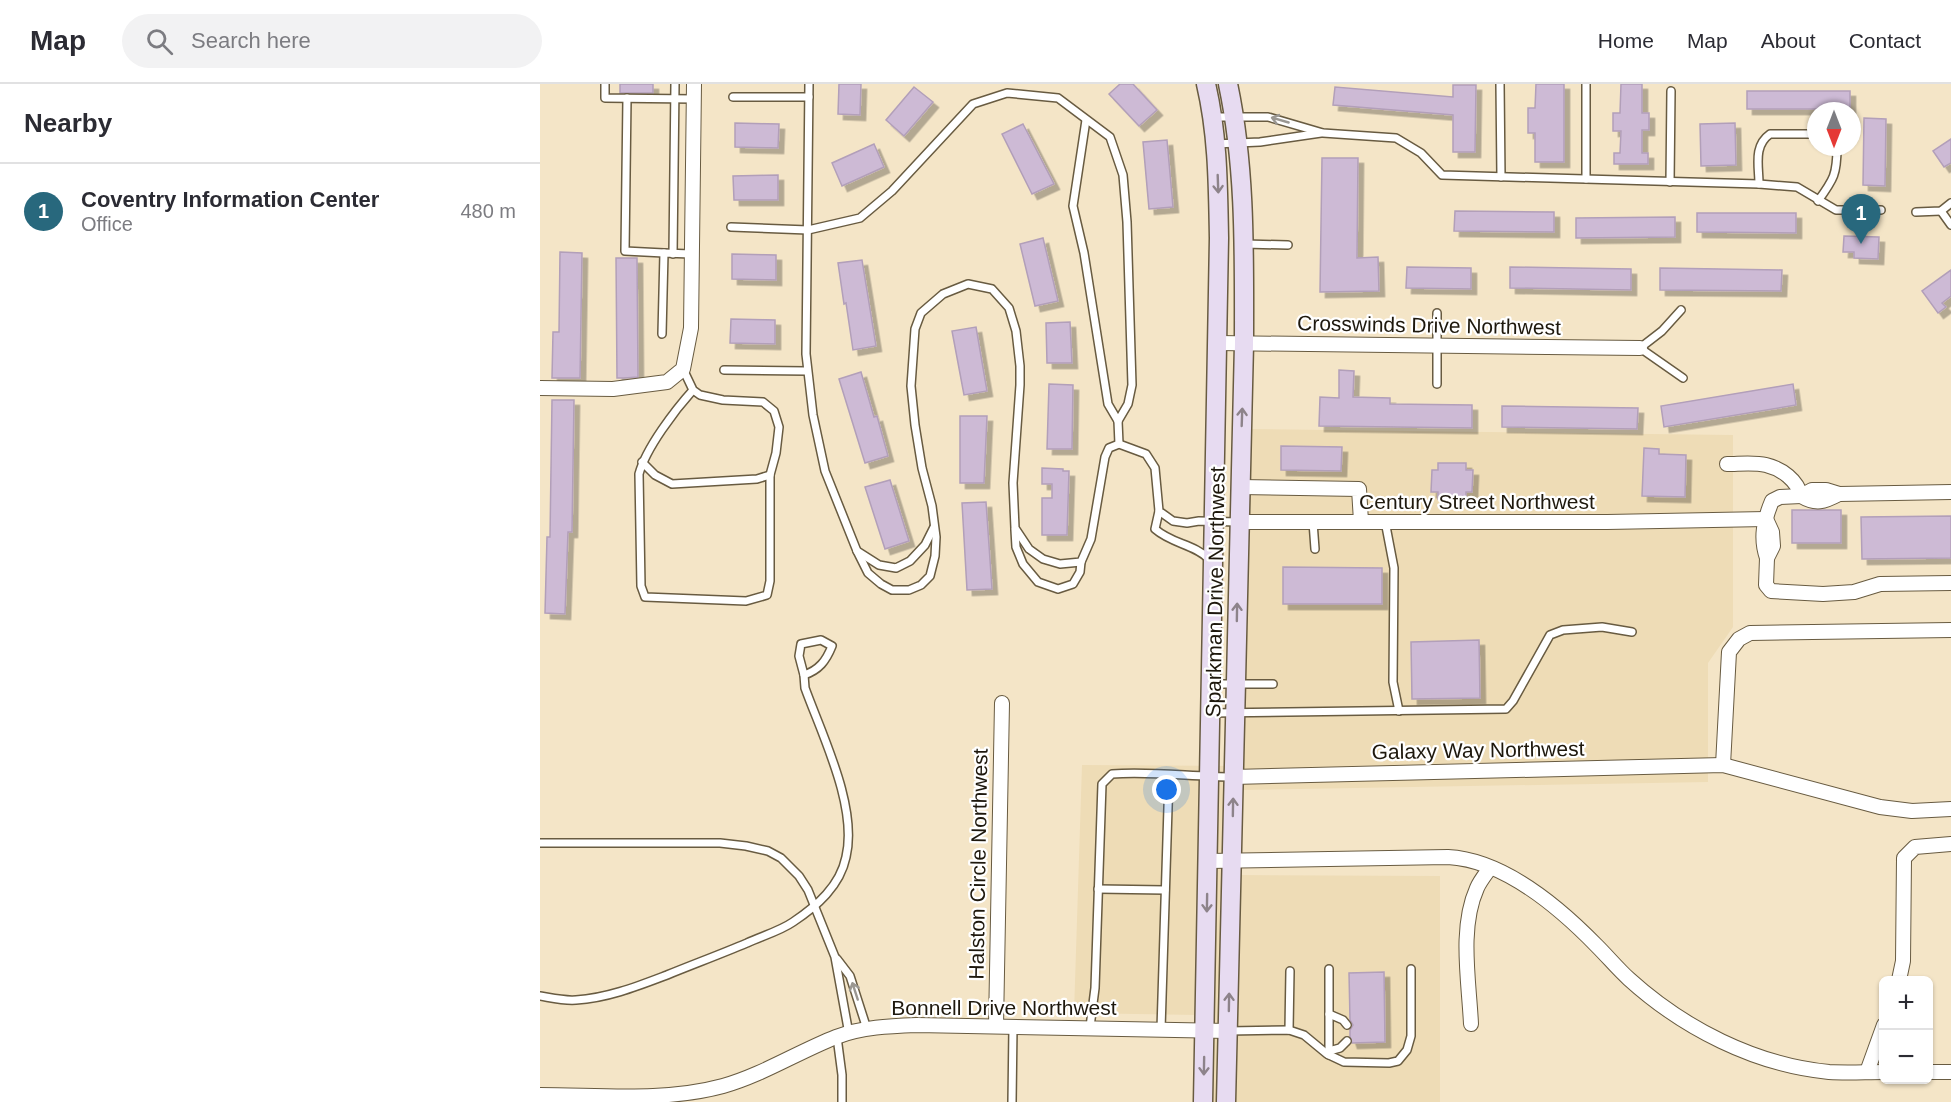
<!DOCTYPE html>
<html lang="en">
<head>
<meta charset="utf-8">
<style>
	body { margin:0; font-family:Helvetica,sans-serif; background:#f2f2f3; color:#2b2b33 }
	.controls { position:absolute; right:18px; bottom:18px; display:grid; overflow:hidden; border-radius:9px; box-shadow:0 2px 4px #0004 }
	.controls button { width:54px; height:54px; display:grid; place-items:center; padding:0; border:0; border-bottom:2px solid #e1e1e2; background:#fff; color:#2b2b33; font:30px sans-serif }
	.compass { position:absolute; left:1267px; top:18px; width:54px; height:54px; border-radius:50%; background:#fff; box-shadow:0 2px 4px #0004; rotate:180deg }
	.you { position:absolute; left:627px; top:706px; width:21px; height:21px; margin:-15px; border:4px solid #fff; border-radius:50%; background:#1a73e8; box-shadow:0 0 0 9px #1a73e833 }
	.badge { display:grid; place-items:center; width:39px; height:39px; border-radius:50%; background:#28687d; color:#fff; font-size:20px; font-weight:700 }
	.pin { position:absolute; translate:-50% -50px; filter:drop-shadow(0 2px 3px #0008) }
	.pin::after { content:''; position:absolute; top:32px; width:21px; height:18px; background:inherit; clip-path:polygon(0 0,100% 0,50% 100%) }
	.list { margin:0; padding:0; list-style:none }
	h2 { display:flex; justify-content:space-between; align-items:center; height:78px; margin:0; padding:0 24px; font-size:26px }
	h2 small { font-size:20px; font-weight:400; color:#7c7c81 }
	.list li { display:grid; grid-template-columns:39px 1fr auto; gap:18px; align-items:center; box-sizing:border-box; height:96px; padding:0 24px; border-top:2px solid #e1e1e2 }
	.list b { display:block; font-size:22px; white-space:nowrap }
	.list p { margin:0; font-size:20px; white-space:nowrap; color:#7c7c81 }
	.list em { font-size:20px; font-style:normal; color:#7c7c81 }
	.icon { flex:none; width:33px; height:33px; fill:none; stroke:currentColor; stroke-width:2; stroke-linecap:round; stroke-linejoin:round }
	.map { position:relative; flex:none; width:1411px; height:1018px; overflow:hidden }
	header { display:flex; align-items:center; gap:36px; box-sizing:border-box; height:84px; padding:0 30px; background:#fff; border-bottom:2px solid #e1e1e2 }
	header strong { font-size:28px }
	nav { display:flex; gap:33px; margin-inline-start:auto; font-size:21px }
	.search { width:420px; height:54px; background:#f2f2f3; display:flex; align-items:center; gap:15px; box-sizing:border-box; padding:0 21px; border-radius:33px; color:#7c7c81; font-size:22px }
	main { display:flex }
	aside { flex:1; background:#fff }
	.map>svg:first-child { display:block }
	.built { fill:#eedcb6 }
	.building { fill:#cdbad5; stroke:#b29fb9; stroke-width:1.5; filter:url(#shadow) }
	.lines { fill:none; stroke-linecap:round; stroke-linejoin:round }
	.lane-casing { stroke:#685b41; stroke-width:10 }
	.street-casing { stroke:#685b41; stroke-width:16 }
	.secondary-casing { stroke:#685b41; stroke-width:21 }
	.lane { stroke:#fff; stroke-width:7 }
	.street { stroke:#fff; stroke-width:14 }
	.secondary { stroke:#e7dbf1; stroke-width:18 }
	.oneway { stroke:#9a9792 }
	.oneway2 { stroke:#8d838a }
	.labels { text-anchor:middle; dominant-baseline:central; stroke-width:4.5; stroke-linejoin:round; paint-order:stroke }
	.street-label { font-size:21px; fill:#1e180d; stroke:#fff }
</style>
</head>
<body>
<header>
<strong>Map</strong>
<div class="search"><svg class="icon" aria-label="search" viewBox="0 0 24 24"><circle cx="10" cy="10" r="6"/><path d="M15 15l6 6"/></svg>Search here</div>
<nav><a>Home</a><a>Map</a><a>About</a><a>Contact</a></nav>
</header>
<main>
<aside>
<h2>Nearby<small></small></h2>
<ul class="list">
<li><span class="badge">1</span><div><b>Coventry Information Center</b><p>Office</p></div><em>480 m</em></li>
</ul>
</aside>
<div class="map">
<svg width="1411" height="1018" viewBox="0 0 1411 1018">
	<defs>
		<filter id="shadow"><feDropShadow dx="5.5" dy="5.5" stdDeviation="0" flood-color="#0004"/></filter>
	</defs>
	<rect width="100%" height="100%" fill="#f4e5c7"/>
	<polygon class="built" points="709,345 1193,351 1193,543 1168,579 1168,698 700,706 699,791 900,792 900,1018 658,1018 658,931 534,929 542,681 700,682"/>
	<g class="building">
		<rect x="80" y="0" width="33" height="9"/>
		<polygon points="299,0 321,0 320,31 298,30"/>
		<polygon points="580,0 593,0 617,26 599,42 569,10"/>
		<polygon points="996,0 1024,0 1024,78 995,78 995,49 988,49 988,24 995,24"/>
		<polygon points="1081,0 1102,0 1102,29 1109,29 1109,46 1102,46 1102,69 1108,69 1108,80 1074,80 1074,69 1080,69 1081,47 1073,47 1073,29 1080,29"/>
		<polygon points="913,1 936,1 935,68 913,68 913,31 793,21 795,3 913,13"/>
		<polygon points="374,3 393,18 364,52 346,36"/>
		<rect x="1207" y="7" width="103" height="18"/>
		<polygon points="1324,34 1346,35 1345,102 1323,101"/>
		<polygon points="195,39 239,40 238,64 195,63"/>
		<polygon points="1195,39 1196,81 1161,82 1160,40"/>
		<polygon points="483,40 514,100 492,110 462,50"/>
		<polygon points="1411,55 1411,79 1404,83 1393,67"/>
		<polygon points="627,56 633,123 609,125 603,58"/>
		<polygon points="334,60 344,83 302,102 292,79"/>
		<polygon points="782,74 818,74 817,174 838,173 839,207 780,208"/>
		<polygon points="238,91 238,116 194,116 193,92"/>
		<polygon points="915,127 1014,128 1014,148 914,147"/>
		<polygon points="1157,129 1256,129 1256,149 1157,148"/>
		<polygon points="1135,133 1135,153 1036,154 1036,134"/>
		<polygon points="1304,152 1339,153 1338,175 1314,174 1314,168 1303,168"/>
		<polygon points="503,154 518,217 495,222 480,160"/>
		<polygon points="20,168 42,169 40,294 12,294 13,248 19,248"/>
		<polygon points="192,170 236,171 236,196 192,195"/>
		<polygon points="76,174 97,174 98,293 84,294 77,294"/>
		<polygon points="322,176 336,262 313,266 306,219 304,220 298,179"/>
		<polygon points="867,183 931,184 931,205 866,204"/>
		<polygon points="970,183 1091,185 1091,206 970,204"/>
		<polygon points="1120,184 1242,186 1241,207 1120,206"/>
		<polygon points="1411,186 1411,212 1402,219 1406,223 1398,229 1382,207"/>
		<polygon points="191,235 235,236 235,260 190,259"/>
		<polygon points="530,238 532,279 507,279 506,239"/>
		<polygon points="436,243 447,307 424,311 412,247"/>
		<polygon points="799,286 814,287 813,313 850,314 850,320 932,321 932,344 779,342 780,313 799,314"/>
		<polygon points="321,288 334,333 337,332 348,372 325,379 299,295"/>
		<polygon points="509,300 533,301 532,365 507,365"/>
		<polygon points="1253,300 1256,321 1124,343 1121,322"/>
		<polygon points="12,316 34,316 32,448 28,448 25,530 5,529 7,453 10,453"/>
		<polygon points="962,322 1098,324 1097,345 962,343"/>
		<polygon points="420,332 447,332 444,399 420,399"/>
		<polygon points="741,362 802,363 801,387 741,386"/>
		<polygon points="1104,364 1119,365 1119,370 1146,371 1145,413 1102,412"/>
		<polygon points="898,379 926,379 926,386 933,386 932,408 926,408 926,415 898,415 898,408 891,408 892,386 898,386"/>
		<polygon points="502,384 523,385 523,387 529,387 527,451 502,451 502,414 512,414 512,400 502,400"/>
		<polygon points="350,396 369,457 345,465 325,403"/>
		<polygon points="446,418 452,505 427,506 422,419"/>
		<rect x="1252" y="426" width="49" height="33"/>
		<polygon points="1411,432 1411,474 1322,475 1321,433"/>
		<polygon points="743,483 842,484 842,520 743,520"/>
		<polygon points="939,556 940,614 872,615 871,558"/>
		<polygon points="844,888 845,958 812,959 810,953 810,946 813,941 810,936 809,889"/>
	</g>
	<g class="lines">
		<defs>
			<g id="lane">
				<polyline points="65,0 65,14 154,15"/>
				<polyline points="269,0 266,270 273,331 285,387 317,467 339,481 356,484 370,477 385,461 394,443"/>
				<polyline points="960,0 961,93"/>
				<polyline points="193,13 269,13"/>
				<polyline points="87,14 85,167 124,169"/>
				<polyline points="675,33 728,33 783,49 856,54 881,69 902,91 1219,100 1257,103 1296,126 1341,126"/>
				<polyline points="546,36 533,122 544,169 568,320 578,337"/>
				<polyline points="675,60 720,58 781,49"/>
				<polyline points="1046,95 1046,0"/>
				<polyline points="1130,98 1131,7"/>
				<path d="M1219,100C1219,82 1213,62 1230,50H1276"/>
				<path d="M1278,117C1294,95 1297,90 1297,63"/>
				<polyline points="1401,127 1411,141"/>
				<polyline points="1376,128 1401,127 1411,119"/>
				<polyline points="191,143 268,146 320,134 352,107 433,20 467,9 518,14 570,53 583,91 587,138 592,301 588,320 578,337 579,360"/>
				<polyline points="705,160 748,161"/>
				<polyline points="133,170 135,0"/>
				<polyline points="1141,226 1122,247 1100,264 1143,294"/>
				<polyline points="122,250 124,169 151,170"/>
				<path d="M143,285L153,306L160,311L183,316L223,318L234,327L239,343L236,369L230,391V497L227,511L206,517L105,513L101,502L99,390C106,364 135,326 153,306"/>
				<polyline points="184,286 267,287"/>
				<polyline points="897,300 897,229"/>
				<polyline points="102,378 115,391 132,400 217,395 230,391"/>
				<path d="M619,427L615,445C632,460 654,460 669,475"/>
				<polyline points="845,437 854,484 853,598 859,627"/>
				<polyline points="773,438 775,465"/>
				<polyline points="475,446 476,463 483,480 498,498 518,505 533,500 540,488 541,478"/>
				<polyline points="317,467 328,489 341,500 352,506 369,506 381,501 390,492 395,472 396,453 392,422 382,384 375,341 371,302 375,245 381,229 403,210 428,200 452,205 469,224 476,247 480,282 480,301 473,399 475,444 489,465 503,475 520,480 541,478 551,455 565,373 569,364 579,360 606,370 615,384 619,427 633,437 647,439 659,437 698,438"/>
				<path d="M281,556L292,562C286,577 279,586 264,591L259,572L261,560Z"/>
				<polyline points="672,600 733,600"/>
				<polyline points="671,629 966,625 973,617 1010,551 1023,546 1062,543 1092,548"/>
				<polyline points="0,759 180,759 206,762 228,767 241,774 259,792 268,806 295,873 309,950"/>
				<polyline points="558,805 625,806"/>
				<polyline points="297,875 310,892 327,945"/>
				<polyline points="789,885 789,971"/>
				<path d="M0,912C12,914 24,917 36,916C68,914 98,902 127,891C154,880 181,870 207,859C222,852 240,847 253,838C277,822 300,802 306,773C318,723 282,651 265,604L264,591"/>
				<polyline points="789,930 803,936 807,941"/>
				<path d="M550,943L555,904L562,700L572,690C612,687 653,693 693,693"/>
				<polyline points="621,945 629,692"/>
				<polyline points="749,946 750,887"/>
				<polyline points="688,947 749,946 764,951 787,970 804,978 849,979 858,977 867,966 871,952 871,885"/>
				<polyline points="297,953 302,991 302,1018"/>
				<polyline points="789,967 800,964 807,957"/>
				<polyline points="472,1018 473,943"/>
			</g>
			<g id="street">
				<polyline points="678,259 1100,264"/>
				<polyline points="0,304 73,305 127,298 143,285 151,244 154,0"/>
				<path d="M1187,380C1199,380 1214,378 1226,381C1242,385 1257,396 1261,412C1276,421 1284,418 1299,410"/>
				<polyline points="700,403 819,405 821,437"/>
				<polyline points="1226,435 1232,448 1233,462 1227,474 1226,501 1231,507 1283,510 1314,508 1340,500 1411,499"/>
				<polyline points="699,438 1067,438 1226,435"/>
				<path d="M1227,474C1220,454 1224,436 1232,417L1240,413L1261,412L1272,406H1286L1299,410L1411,408"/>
				<polyline points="1183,681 1189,568 1199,555 1210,549 1411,546"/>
				<polyline points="693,693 1183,681 1340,723 1372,727 1411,725"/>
				<path d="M668,777L908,773C964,776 1020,824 1057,862C1068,873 1078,885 1089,895C1143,944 1215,981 1289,988C1307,989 1325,988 1344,988"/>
				<polyline points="1359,896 1363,877 1364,774 1375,763 1411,760"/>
				<path d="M931,940C929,897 919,844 937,804C940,797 945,791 950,784"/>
				<polyline points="456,942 462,619"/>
				<polyline points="1327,988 1344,941"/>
				<polyline points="1388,988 1411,988"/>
				<path d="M0,1011C60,1011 124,1018 183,1002C222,991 258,968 296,953C322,943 350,942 377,941L688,947"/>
			</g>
			<g id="secondary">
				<path d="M663,1018L679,154C678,103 678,51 666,0"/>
				<path d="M686,1018L704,260C704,173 706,85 688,0"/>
			</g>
		</defs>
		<use href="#lane" class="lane-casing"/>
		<use href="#street" class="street-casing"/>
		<use href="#secondary" class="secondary-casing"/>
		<use href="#lane" class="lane"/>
		<use href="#street" class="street"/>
		<use href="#secondary" class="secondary"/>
	</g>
	<defs><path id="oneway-shaft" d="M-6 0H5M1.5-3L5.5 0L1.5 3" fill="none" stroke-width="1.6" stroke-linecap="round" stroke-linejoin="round" transform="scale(1.5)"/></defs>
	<g class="oneway">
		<use href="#oneway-shaft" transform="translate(740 36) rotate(-164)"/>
		<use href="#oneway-shaft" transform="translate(315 907) rotate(-108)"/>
	</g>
	<g class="oneway2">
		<use href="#oneway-shaft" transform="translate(678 100) rotate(88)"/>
		<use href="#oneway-shaft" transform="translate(702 333) rotate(-88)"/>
		<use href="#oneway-shaft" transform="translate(697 528) rotate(-89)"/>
		<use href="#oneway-shaft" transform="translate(693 723) rotate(-89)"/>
		<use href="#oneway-shaft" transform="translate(667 819) rotate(91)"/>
		<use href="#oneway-shaft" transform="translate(689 918) rotate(-89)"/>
		<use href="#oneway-shaft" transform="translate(664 982) rotate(91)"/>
	</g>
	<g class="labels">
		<g class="street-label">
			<text transform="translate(889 241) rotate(1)">Crosswinds Drive Northwest</text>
			<text x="937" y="417">Century Street Northwest</text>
			<text transform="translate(675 508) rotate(-89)">Sparkman Drive Northwest</text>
			<text transform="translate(938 666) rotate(-1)">Galaxy Way Northwest</text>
			<text transform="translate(438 780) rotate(-89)">Halston Circle Northwest</text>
			<text x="464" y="923">Bonnell Drive Northwest</text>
		</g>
	</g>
</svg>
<div class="controls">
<button>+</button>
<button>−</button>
</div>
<svg class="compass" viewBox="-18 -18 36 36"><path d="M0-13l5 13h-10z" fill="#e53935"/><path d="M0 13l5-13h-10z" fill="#7c7c81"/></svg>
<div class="you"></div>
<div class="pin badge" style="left:1321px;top:160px">1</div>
</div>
</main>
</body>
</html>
